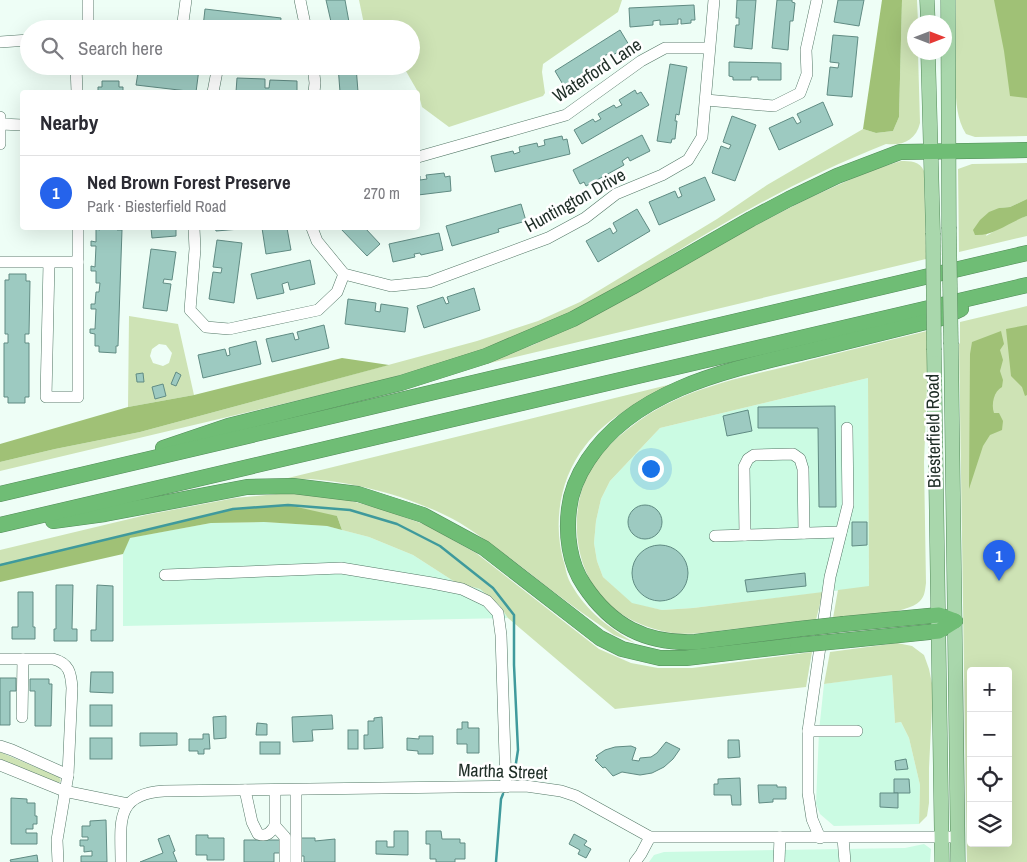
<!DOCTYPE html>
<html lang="en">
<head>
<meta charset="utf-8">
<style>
	body { margin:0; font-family:"Archivo Narrow",sans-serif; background:#f7f7f7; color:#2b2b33 }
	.controls { position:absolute; right:15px; bottom:15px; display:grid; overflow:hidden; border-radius:5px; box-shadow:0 5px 20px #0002 }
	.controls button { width:45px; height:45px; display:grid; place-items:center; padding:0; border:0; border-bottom:1px solid #e1e1e2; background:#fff; color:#2b2b33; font:25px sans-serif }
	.compass { position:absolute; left:907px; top:15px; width:45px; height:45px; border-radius:50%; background:#fff; box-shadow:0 5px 20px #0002; rotate:90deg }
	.you { position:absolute; left:650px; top:468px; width:18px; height:18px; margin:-12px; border:4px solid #fff; border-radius:50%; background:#1a73e8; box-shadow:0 0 0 8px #1a73e833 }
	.badge { display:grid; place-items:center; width:32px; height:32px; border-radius:50%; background:#2563eb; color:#fff; font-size:16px; font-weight:700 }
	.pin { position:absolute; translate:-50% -41px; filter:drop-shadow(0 1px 2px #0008) }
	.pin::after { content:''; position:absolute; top:26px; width:18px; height:15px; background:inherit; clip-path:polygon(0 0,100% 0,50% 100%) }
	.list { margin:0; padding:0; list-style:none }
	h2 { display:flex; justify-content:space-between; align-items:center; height:65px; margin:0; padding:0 20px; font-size:21px }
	h2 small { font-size:16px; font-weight:400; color:#7c7c81 }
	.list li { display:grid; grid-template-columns:32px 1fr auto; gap:15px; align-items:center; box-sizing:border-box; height:75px; padding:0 20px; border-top:1px solid #e1e1e2 }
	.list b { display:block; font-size:19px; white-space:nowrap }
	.list p { margin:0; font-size:16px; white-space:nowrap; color:#7c7c81 }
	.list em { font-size:16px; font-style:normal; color:#7c7c81 }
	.icon { flex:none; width:28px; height:28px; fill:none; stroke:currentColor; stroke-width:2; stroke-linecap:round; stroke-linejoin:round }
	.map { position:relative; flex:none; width:1027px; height:862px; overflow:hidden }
	.search { position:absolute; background:#fff; box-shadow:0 5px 20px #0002; left:20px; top:20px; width:400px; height:55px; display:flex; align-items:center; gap:12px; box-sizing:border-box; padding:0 18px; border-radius:28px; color:#7c7c81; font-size:19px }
	.panel { position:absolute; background:#fff; box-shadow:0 5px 20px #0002; left:20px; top:90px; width:400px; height:140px; border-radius:5px }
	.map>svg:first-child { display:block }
	.built { fill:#cbfbe3 }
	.green { fill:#cee3b5; fill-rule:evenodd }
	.forest { fill:#a0c176 }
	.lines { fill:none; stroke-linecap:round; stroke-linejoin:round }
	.stream { stroke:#3f9a9c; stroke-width:2.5 }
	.building { fill:#9dcac1; stroke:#608b83 }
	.minor-casing { stroke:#537766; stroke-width:12 }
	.major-casing { stroke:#538b59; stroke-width:15 }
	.highway-casing { stroke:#538b59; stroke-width:16 }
	.minor { stroke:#fff; stroke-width:11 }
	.major { stroke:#a9d7ac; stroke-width:14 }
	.highway { stroke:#6fbd75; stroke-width:15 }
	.major-bridge-casing { stroke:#538b59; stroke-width:15; stroke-linecap:butt }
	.highway-bridge-casing { stroke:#538b59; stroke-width:16; stroke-linecap:butt }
	.major-bridge { stroke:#a9d7ac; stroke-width:14 }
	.highway-bridge { stroke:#6fbd75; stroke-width:15 }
	.labels { text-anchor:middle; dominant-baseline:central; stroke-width:5; stroke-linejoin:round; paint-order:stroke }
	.street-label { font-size:18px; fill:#1e2d26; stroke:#fff }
</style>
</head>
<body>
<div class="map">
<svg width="1027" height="862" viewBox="0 0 1027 862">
	<rect width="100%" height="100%" fill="#eefef6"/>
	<g class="built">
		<polygon points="868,378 869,587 693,608 662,610 632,604 603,577 597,561 594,543 596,521 601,499 610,481 660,428"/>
		<polygon points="264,522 327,526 369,537 413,555 455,582 480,589 499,605 508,618 123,626 123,554 129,538 211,523"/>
		<polygon points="892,674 895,723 901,722 909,738 920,785 919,824 834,826 820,814 816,804 819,731 824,684"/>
		<polygon points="924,844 931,849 930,862 649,862 654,855 664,852 905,848"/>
	</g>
	<g class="green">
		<polygon points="359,0 622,0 618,12 543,64 542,72 545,93 543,96 449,127 422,107 418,92 403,66 411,66 411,29 365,29"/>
		<path d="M902,0H917L918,22H914V52L918,53L920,123C916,140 903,146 886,144C825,168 767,198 711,231C666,257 623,287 577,310C510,343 439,365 367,384L0,471V462L55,449L140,432L477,341L538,321L580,302L717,219L767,185L863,129L876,133L893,131L899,117Z"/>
		<path d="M956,0H1027V136L975,137L966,134C953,113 956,86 956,62C956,42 956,21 956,0Z"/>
		<path d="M901,161C910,161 920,161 924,171L926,259L469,368L533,345L583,321L754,226L807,199L869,171Z"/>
		<polygon points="1027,163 1027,199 1010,207 999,208 986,236 1014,220 1027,216 1027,236 959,252 958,169 972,164"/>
		<path d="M1027,306V862H967L959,344L960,343V322ZM971,671H1008V843H971Z"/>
		<path d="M129,316L178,324L194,395L128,407ZM159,344L166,345L172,353L169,363L163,366L153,363L150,356L152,349ZM163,384L166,396L155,399L152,387Z"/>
		<path d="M927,331V386L924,462L926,583C925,590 925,596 920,601C907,615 852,616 833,618L838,590L869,586L868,378L660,428L610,481L601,499L596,521L594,543L597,561L603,577L632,603L662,610L693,608L823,592L816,620C788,623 761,626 733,629C710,632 685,637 662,631C642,626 624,618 609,604C576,575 569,520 585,481C595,455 620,434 643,418C686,389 739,378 788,366C834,354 881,342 927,331Z"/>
		<path d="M676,383C643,400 608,416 585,446C559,479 552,526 565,566C566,572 568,579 571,584C587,612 608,627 635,643L614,635C591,619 568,603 546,586C518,564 490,542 460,523C413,496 339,476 284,479Z"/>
		<polygon points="286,493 332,496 382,509 426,525 476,553 599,649 631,663 658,668 692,668 812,652 806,687 615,709 508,618 499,605 480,589 455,582 413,555 369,537 342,530 337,516 233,509 0,564 0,550 146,515 235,498"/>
		<polygon points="897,643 912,646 924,655 929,669 933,688 929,768 929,803 927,816 919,824 920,785 909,738 901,722 895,723 892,675 824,684 830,652"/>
		<polygon points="0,752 59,777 61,781 58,783 50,780 0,759"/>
	</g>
	<g class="forest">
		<polygon points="882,0 902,0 899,117 893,131 876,133 863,129"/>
		<polygon points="994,0 1027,0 1027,98 1010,96 1004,51"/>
		<path d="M1027,199V216C1009,222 994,236 975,235L973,230L980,220L989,212L999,208L1010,207Z"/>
		<polygon points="1027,325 1027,395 1025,396 1022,387 1011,376 1006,329"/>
		<path d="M1001,331L1004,344L1000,350L1003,360L1000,371L1003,380L1002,387C994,391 991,404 994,413H999L1003,421L1002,430L990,435L983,446L969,489L970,354L972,342Z"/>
		<polygon points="342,358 389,365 140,432 55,449 0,462 0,444 128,407 194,395"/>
		<polygon points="288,505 337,516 342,530 327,526 264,522 211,523 130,538 123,554 0,582 0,564 233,509"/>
	</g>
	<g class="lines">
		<g class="stream">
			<polyline points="0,565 233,509 288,505 350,510 397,524 440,546 493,588 514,615 514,665 518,750 516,763 511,776"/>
			<polyline points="496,862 501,799 503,794"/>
		</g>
	</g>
	<g class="building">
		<polygon points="326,0 345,0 349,22 332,26"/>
		<polygon points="737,0 756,0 752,49 734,47 736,25 739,25 739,18 736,18"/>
		<polygon points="777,0 792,0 792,2 795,3 793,21 790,21 788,50 772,48"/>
		<polygon points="838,0 864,0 859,26 834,22"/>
		<polygon points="694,5 695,20 691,20 691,23 681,24 681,19 678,19 678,24 660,25 660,20 653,21 653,25 630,27 629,8"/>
		<polygon points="205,9 281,18 280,29 232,29 232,27 225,27 225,29 222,29 203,27"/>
		<polygon points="620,30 629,45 610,57 608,54 602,57 605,62 590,72 588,69 583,72 585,76 565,88 555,71"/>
		<polygon points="833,35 858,37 852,97 827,95 830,67 838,68 839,63 830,62"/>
		<polygon points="729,62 781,63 781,80 758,80 758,77 751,77 751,80 733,80 733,77 729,76"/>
		<polygon points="670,64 687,67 679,115 676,114 675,121 677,121 675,139 672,139 671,143 657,141"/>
		<polygon points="139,66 167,66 166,73 171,74 172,66 199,69 196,92 136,85"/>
		<polygon points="338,66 356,66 358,92 340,92"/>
		<polygon points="237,78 265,79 265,88 269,88 270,80 297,81 297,92 236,92"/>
		<polygon points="102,81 119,81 119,87 123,87 123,92 98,92 98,87 102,87"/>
		<polygon points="635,90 637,94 641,92 649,105 582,144 574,130 593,119 595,122 601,119 598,114 614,105 616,108 622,105 619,100"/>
		<polygon points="823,102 833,125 779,150 769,128 793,117 797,124 801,122 797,114"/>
		<polygon points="732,116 756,125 735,181 712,173 721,146 729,149 731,145 723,142"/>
		<polygon points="642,135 650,151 630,161 628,157 622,161 624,165 586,186 584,182 580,184 573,170"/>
		<polygon points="562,136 563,140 567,139 570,154 495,172 491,156 513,151 514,154 520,152 519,147 537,143 538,147 545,145 544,140"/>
		<polygon points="444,173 445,177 450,176 451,191 418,195 418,176 420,176 420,180 427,179 426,175"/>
		<polygon points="705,177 715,200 659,225 649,202 675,191 678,198 682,196 679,188"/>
		<polygon points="521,204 526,221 498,229 499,232 452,246 446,226"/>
		<polygon points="637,209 650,231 598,262 586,241 610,228 613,234 617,231 613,223"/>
		<polygon points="100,228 117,228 117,230 122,230 118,346 116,346 116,353 99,352 99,346 95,346 95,334 90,333 90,329 95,329 96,309 91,309 91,304 95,304 96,292 99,292 100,283 96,283 96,271 91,271 91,266 95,267 96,246 91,246 91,241 96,242 96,229 100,230"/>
		<polygon points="151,228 176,228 176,236 152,238"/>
		<polygon points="215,228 240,228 240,229 216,231"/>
		<polygon points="262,228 287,228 291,250 266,254"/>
		<polygon points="340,228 365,228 380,244 367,256"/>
		<polygon points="439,233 443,250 421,255 420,253 414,254 415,257 393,262 389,244"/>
		<polygon points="217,240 242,243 234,303 209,299 213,272 221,273 222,268 213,267"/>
		<polygon points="151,249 176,252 172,280 164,279 163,283 171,284 167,311 143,308"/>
		<polygon points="310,260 315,284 290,290 288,282 282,284 284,293 257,299 251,274"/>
		<polygon points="9,274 26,274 26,281 30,281 29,334 25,334 25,343 29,343 29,397 25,397 25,403 8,403 8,397 4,397 4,343 8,343 8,334 5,334 5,280 9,280"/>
		<polygon points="474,288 480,310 424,328 417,306 443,297 446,304 449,303 447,297"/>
		<polygon points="348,299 376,303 375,311 380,312 381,304 408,308 405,332 345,324"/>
		<polygon points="324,325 329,348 272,362 266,339 293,333 295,340 299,339 297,332"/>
		<polygon points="256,341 261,364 203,378 198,355 225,349 227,356 230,355 229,348"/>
		<polygon points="176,372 181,375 176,386 171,384"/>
		<polygon points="143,373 144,382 137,382 136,374"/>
		<polygon points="163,384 166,396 155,399 152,387"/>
		<polygon points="835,406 836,507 819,507 818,428 758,428 758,407"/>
		<polygon points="748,410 752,431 727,436 723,416"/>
		<circle cx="645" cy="522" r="17"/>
		<polygon points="852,522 867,522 867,545 852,546"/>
		<circle cx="660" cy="573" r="28"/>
		<polygon points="805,573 806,586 747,592 745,580"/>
		<polygon points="56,585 73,585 72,629 77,629 77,641 54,641 54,629 56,629"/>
		<polygon points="97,585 113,586 113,641 91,641 91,630 96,630"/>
		<polygon points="18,592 33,592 33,627 35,627 35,639 12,639 12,627 18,627"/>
		<polygon points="91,672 113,672 113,693 90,692"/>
		<polygon points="0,678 16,678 16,691 10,691 10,725 0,725"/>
		<polygon points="30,679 49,679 49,684 52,684 51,726 35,726 35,691 30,691"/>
		<rect x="90" y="705" width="22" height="21"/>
		<polygon points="332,715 333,729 312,730 313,741 293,742 292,717"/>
		<polygon points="226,716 226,738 214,739 213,717"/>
		<polygon points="382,717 383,748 364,749 364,735 368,735 368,721 374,721 374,718"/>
		<polygon points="462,722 468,722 468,728 479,728 479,753 467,753 467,744 457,744 457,729 462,729"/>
		<polygon points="257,723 267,724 267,735 256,735"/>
		<rect x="348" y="730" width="10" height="19"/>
		<polygon points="140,733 177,733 177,745 140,746"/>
		<polygon points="203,734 209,734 210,749 204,749 204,754 198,754 198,751 189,751 189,739 203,739"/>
		<polygon points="419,736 433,736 433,754 418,754 418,751 407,750 407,738 419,739"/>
		<rect x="90" y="738" width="22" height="21"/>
		<polygon points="728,740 739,740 740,757 728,758"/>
		<rect x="260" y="742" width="20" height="12"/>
		<polygon points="666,742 680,749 673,759 664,767 652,773 640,775 622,772 613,776 605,767 603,768 595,760 598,758 596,756 605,750 615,747 631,746 636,748 632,760 639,761 640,758 651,757 657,753"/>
		<polygon points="906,759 908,769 896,770 895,761"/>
		<polygon points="740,778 741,805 732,805 731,795 714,795 714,784 718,784 718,779"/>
		<polygon points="894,779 909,779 910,793 894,793"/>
		<polygon points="758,785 777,785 777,787 786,787 786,799 773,799 773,802 759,803"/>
		<polygon points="880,793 898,793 898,808 880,807"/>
		<polygon points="11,798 27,799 27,803 35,803 35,816 37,816 37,824 33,824 33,829 26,829 26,833 37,833 37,844 11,844"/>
		<polygon points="106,820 107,862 81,862 81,856 92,856 92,851 84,852 84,846 80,846 80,840 88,840 88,837 82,837 82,826 90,826 90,821"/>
		<polygon points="394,831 408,831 408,855 376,854 376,841 387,841 387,847 394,847"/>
		<polygon points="426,831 441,831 442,839 460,839 460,843 465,843 465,859 455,859 455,862 436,862 436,859 430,859 430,844 426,844"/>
		<polygon points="574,834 587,841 584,845 591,849 586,858 578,854 580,850 569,844"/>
		<polygon points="169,835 175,851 173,852 177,862 140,862 163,853 158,839"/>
		<polygon points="196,835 208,835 208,838 224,838 224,860 207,860 207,855 196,855"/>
		<polygon points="300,838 315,838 315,841 335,839 335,862 304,862 304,856 300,856"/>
		<polygon points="244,840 281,840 281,853 274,853 274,862 244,862"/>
		<polygon points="37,855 38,862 11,862 10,860"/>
	</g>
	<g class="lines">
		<defs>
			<g id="minor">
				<polyline points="88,0 88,29"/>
				<polyline points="300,0 306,29"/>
				<polyline points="182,29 186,0"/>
				<polyline points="0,42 29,40"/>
				<polyline points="76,66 77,92"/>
				<polyline points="313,66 315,83 314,92"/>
				<polyline points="213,92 218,66"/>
				<polyline points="706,100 774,106 800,93 807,74 806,50 817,0"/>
				<polyline points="0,117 0,124 22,125"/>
				<polyline points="0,144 0,124"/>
				<polyline points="418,157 566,115 641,61 665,48 709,48"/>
				<polyline points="194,228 195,249 190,310 206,327 229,329 318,310 337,292 344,274"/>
				<polyline points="312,228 317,241 344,274 391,286 429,282 548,238 585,218 616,194 662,175 688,160 702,137 714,0"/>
				<polyline points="0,262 78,262"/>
				<polyline points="49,263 46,397 78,397 78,228"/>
				<polyline points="745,535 744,467 748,459 754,455 793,454 800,459 803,469 804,533"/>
				<polyline points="715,536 841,532"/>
				<polyline points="165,575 341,568 432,583 462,589 487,601 498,613 501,635 506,787"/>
				<path d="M0,659H53C69,663 71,673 72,688L68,775L57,840L58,862"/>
				<polyline points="22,717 23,659"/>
				<polyline points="808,731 857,731"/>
				<polyline points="0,746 12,750 68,775"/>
				<polyline points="0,765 64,791 128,804"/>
				<path d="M245,790L252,822L258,834C267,837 270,833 275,826"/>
				<polyline points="275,790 275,826 285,837 285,862"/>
				<polyline points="820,838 812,819 808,793 808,731 830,577 848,505 847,428"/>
				<polyline points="843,838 845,862"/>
				<path d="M121,862C121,823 114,794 164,791L526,786L561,791L576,796L650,837H958"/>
				<polyline points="296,862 296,790"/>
				<polyline points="635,862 641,854 650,837"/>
				<polyline points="779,862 780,837"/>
			</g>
			<g id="major">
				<polyline points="927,0 928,22"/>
				<polyline points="948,0 949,227"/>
				<polyline points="928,52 933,233"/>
				<polyline points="951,344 958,862"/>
				<polyline points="934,350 942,862"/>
			</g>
			<g id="highway">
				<polyline points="163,448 228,426 401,383 486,356 573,319 632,287 751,219 789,199 837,176 900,152 1027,150"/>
				<polyline points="0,494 1027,253"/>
				<polyline points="53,521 105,514 247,487 293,486 358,494 423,515 484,548 600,638 622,649 660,658 686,658 798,645"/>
				<polyline points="0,525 1027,285"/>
				<polyline points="844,624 939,615 955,621"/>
				<path d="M799,629L695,642C646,644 611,626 584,585C569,563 566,534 569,509C571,491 578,475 588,460C636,387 734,369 813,350C856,339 899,329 942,318L961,309"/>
				<polyline points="840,641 939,631 955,621"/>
			</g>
		</defs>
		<use href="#minor" class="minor-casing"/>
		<use href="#major" class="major-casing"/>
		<use href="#highway" class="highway-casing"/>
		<use href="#minor" class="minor"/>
		<use href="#major" class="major"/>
		<use href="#highway" class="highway"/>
		<defs>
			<g id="major-bridge">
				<polyline points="949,227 951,344"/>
				<polyline points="933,233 934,350"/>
			</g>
			<g id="highway-bridge">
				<polyline points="799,629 844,624"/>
				<polyline points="798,645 840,641"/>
			</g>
		</defs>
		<use href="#major-bridge" class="major-bridge-casing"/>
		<use href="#highway-bridge" class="highway-bridge-casing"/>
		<use href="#major-bridge" class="major-bridge"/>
		<use href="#highway-bridge" class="highway-bridge"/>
	</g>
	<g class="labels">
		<g class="street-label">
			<text transform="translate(597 70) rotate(-33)">Waterford Lane</text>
			<text transform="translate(575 200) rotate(-29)">Huntington Drive</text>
			<text transform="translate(933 431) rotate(-91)">Biesterfield Road</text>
			<text transform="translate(503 771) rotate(2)">Martha Street</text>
		</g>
	</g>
</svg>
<div class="controls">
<button>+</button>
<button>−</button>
<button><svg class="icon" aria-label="locate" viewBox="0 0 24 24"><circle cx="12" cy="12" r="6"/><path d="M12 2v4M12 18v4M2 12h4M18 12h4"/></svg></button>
<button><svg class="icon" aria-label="layers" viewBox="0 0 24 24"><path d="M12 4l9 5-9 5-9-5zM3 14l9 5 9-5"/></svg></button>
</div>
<svg class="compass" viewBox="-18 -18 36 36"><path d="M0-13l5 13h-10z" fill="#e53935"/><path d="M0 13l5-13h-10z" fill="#7c7c81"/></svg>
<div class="you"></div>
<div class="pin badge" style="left:999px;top:581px">1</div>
<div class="search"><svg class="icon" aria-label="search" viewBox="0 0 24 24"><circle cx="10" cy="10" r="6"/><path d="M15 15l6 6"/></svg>Search here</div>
<section class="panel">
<h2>Nearby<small></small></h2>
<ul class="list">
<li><span class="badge">1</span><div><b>Ned Brown Forest Preserve</b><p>Park · Biesterfield Road</p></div><em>270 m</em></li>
</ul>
</section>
</div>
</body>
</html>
